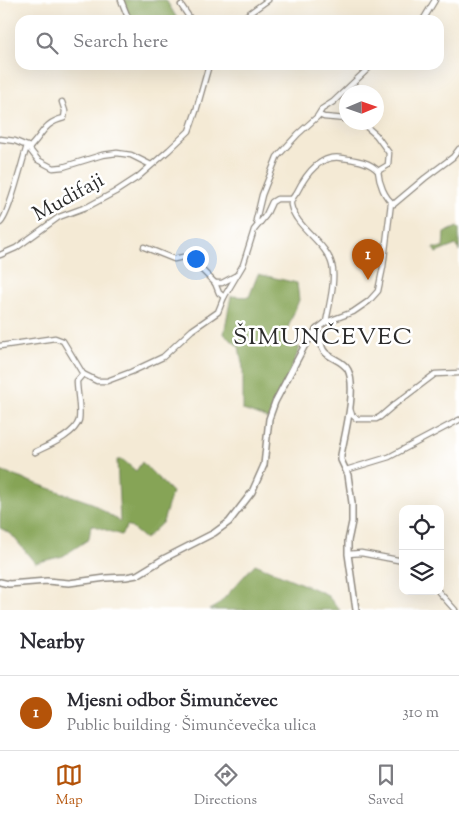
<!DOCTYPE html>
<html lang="en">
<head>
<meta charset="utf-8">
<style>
	body { margin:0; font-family:"Sorts Mill Goudy",serif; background:#f7f7f7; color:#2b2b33 }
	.controls { position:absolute; right:15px; bottom:15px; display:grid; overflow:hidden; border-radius:10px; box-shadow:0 5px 20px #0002 }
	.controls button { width:45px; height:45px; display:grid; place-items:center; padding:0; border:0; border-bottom:1px solid #e1e1e2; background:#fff; color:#2b2b33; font:25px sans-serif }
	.compass { position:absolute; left:339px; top:85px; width:45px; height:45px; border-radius:50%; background:#fff; box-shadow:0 5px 20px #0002; rotate:88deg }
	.you { position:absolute; left:195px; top:258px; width:18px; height:18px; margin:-12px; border:4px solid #fff; border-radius:50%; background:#1a73e8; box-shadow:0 0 0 8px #1a73e833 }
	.badge { display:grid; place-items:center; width:32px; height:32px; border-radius:50%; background:#b45309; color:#fff; font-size:16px; font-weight:700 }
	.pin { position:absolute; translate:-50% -41px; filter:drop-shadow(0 1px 2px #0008) }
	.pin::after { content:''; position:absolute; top:26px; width:18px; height:15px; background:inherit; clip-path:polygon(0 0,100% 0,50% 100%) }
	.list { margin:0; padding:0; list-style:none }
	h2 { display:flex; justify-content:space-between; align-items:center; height:65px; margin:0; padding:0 20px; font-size:21px }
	h2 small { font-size:16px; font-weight:400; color:#7c7c81 }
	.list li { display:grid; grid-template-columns:32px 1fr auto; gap:15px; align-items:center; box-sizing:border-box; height:75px; padding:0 20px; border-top:1px solid #e1e1e2 }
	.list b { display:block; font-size:19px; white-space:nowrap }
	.list p { margin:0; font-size:16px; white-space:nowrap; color:#7c7c81 }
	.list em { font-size:16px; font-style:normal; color:#7c7c81 }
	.icon { flex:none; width:28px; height:28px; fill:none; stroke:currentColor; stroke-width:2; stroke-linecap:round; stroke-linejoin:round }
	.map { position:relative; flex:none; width:459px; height:610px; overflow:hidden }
	.search { position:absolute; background:#fff; box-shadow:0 5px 20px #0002; left:15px; right:15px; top:15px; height:55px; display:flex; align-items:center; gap:12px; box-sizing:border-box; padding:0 18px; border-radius:15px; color:#7c7c81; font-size:19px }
	.sheet { height:140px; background:#fff }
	nav { display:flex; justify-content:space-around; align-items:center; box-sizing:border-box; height:70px; border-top:1px solid #e1e1e2; background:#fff; font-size:14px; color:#7c7c81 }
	nav a { display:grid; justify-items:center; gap:2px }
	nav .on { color:#b45309 }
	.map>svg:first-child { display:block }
	.forest { fill:#86a457; stroke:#586841 }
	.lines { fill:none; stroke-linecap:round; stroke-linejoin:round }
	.minor-casing { stroke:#908a80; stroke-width:7 }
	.tertiary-casing { stroke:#908a80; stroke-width:8 }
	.minor { stroke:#fff; stroke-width:4.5 }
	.tertiary { stroke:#fff; stroke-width:5 }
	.labels { text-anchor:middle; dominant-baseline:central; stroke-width:5; stroke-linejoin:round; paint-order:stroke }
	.street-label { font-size:21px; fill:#2b2b2b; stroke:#fff }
	.quarter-label { font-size:24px; letter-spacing:1px; fill:#2b2b2b; stroke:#fff }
</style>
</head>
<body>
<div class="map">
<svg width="459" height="610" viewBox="0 0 459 610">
	<rect width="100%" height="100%" fill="#fff"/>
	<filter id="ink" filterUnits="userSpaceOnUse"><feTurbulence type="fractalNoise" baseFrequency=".02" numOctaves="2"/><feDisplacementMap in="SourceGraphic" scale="10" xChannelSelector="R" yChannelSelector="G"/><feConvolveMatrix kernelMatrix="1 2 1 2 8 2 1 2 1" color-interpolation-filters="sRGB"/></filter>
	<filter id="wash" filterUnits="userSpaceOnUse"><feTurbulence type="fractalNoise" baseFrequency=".0096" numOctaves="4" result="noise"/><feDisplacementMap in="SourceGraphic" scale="20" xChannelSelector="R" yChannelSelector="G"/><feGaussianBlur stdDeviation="1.12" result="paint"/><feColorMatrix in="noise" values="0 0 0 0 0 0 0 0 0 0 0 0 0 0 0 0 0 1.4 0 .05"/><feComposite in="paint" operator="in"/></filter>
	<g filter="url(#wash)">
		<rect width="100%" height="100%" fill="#f4ead5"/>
		<g class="forest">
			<polygon points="122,0 166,0 178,20 130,20"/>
			<polygon points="457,227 459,229 459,251 456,245 436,253 433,248 443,248 444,233"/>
			<polygon points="258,274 297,283 299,300 283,340 300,348 269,419 243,410 243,368 239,347 224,334 231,296 249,297"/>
			<polygon points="117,460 123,460 136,471 142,462 172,492 163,522 145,539 128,525 121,535 91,525 89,539 63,556 35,563 11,534 0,528 0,471 92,503 120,522"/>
			<polygon points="255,564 326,594 340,610 209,610 218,605"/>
		</g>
	</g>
	<g filter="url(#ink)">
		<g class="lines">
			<defs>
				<g id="minor">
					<polyline points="121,0 129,20"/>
					<polyline points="181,5 191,20"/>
					<polyline points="240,20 268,0"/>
					<polyline points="423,20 435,0"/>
					<polyline points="319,115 324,117 346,119"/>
					<polyline points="361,122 376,135 389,153 388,165 378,171"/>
					<polyline points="0,139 15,141 27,146 38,160 53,168 63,167 102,155 117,153 131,155 151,165"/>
					<path d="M28,149C43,135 43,123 64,118L65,111L62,102"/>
					<path d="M0,223C9,216 22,161 27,146"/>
					<polyline points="259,224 256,220 257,216 262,195 277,157 298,134 317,117 322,109 333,102 372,65"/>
					<polyline points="144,247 174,259 183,257 194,262 215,283 219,293 224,297"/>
					<polyline points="0,255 16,248 59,217 89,206 115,192 138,177 169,150 189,131 196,111 209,65"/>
					<polyline points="215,283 222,283 235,276"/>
					<path d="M326,322C329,306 336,279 332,265C327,243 295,227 291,205C290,200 294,196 297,192C306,174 320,154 342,158C355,160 369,161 378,171C379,182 384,198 394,204L425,178L453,157L459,149"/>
					<polyline points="317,329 326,322 353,312 369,301 378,291 383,267 391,203"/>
					<polyline points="0,346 55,338 63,341 83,374"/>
					<polyline points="350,409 352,415 357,419 376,419 380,417 394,405 435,374 459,373"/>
					<path d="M35,452C47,446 75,435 79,420C81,408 77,393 77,381L83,374L97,381H107L131,372L163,357L192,330L218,312L224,297L243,265L254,230L266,215L272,202L277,199H292"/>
					<polyline points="346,470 389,457 459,420"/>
					<polyline points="348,554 361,553 403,561"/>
					<polyline points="438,591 455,610"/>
				</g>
				<path id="tertiary" d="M0,582L9,584L47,581L69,583L106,578L126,577L137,575L165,558L214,533L229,522L252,492L264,465L269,419L275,402L305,345L317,329C322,336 319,344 324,351C330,359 343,360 348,370C357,388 345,434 341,455V460L348,475L352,503V522L348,541V554L356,610"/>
			</defs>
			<use href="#minor" class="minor-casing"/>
			<use href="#tertiary" class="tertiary-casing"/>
			<use href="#minor" class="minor"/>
			<use href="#tertiary" class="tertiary"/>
		</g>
	</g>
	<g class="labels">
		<g class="street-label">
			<text transform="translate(69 198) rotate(-29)">Mudifaji</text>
		</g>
		<g class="quarter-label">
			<text x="323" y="338">ŠIMUNČEVEC</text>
		</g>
	</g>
</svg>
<div class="controls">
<button><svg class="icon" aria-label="locate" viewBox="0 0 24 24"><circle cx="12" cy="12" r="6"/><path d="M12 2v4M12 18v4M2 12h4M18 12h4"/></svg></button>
<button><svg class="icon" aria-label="layers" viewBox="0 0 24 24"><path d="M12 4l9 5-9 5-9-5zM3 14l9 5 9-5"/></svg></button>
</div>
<svg class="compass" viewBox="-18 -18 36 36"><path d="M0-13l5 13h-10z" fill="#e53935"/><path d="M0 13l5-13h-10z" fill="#7c7c81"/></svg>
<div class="you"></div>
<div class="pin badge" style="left:368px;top:280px">1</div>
<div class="search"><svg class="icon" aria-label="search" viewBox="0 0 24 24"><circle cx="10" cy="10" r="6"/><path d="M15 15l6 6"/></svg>Search here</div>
</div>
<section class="sheet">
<h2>Nearby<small></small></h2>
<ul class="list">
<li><span class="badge">1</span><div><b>Mjesni odbor Šimunčevec</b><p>Public building · Šimunčevečka ulica</p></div><em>310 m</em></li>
</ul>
</section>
<nav>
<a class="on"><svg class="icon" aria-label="map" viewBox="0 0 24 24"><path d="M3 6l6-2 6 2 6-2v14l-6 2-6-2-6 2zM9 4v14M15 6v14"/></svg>Map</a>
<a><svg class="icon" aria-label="directions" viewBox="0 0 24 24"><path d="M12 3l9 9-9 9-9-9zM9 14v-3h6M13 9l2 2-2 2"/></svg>Directions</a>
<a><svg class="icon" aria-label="saved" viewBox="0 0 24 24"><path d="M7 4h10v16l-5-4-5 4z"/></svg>Saved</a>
</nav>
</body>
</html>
